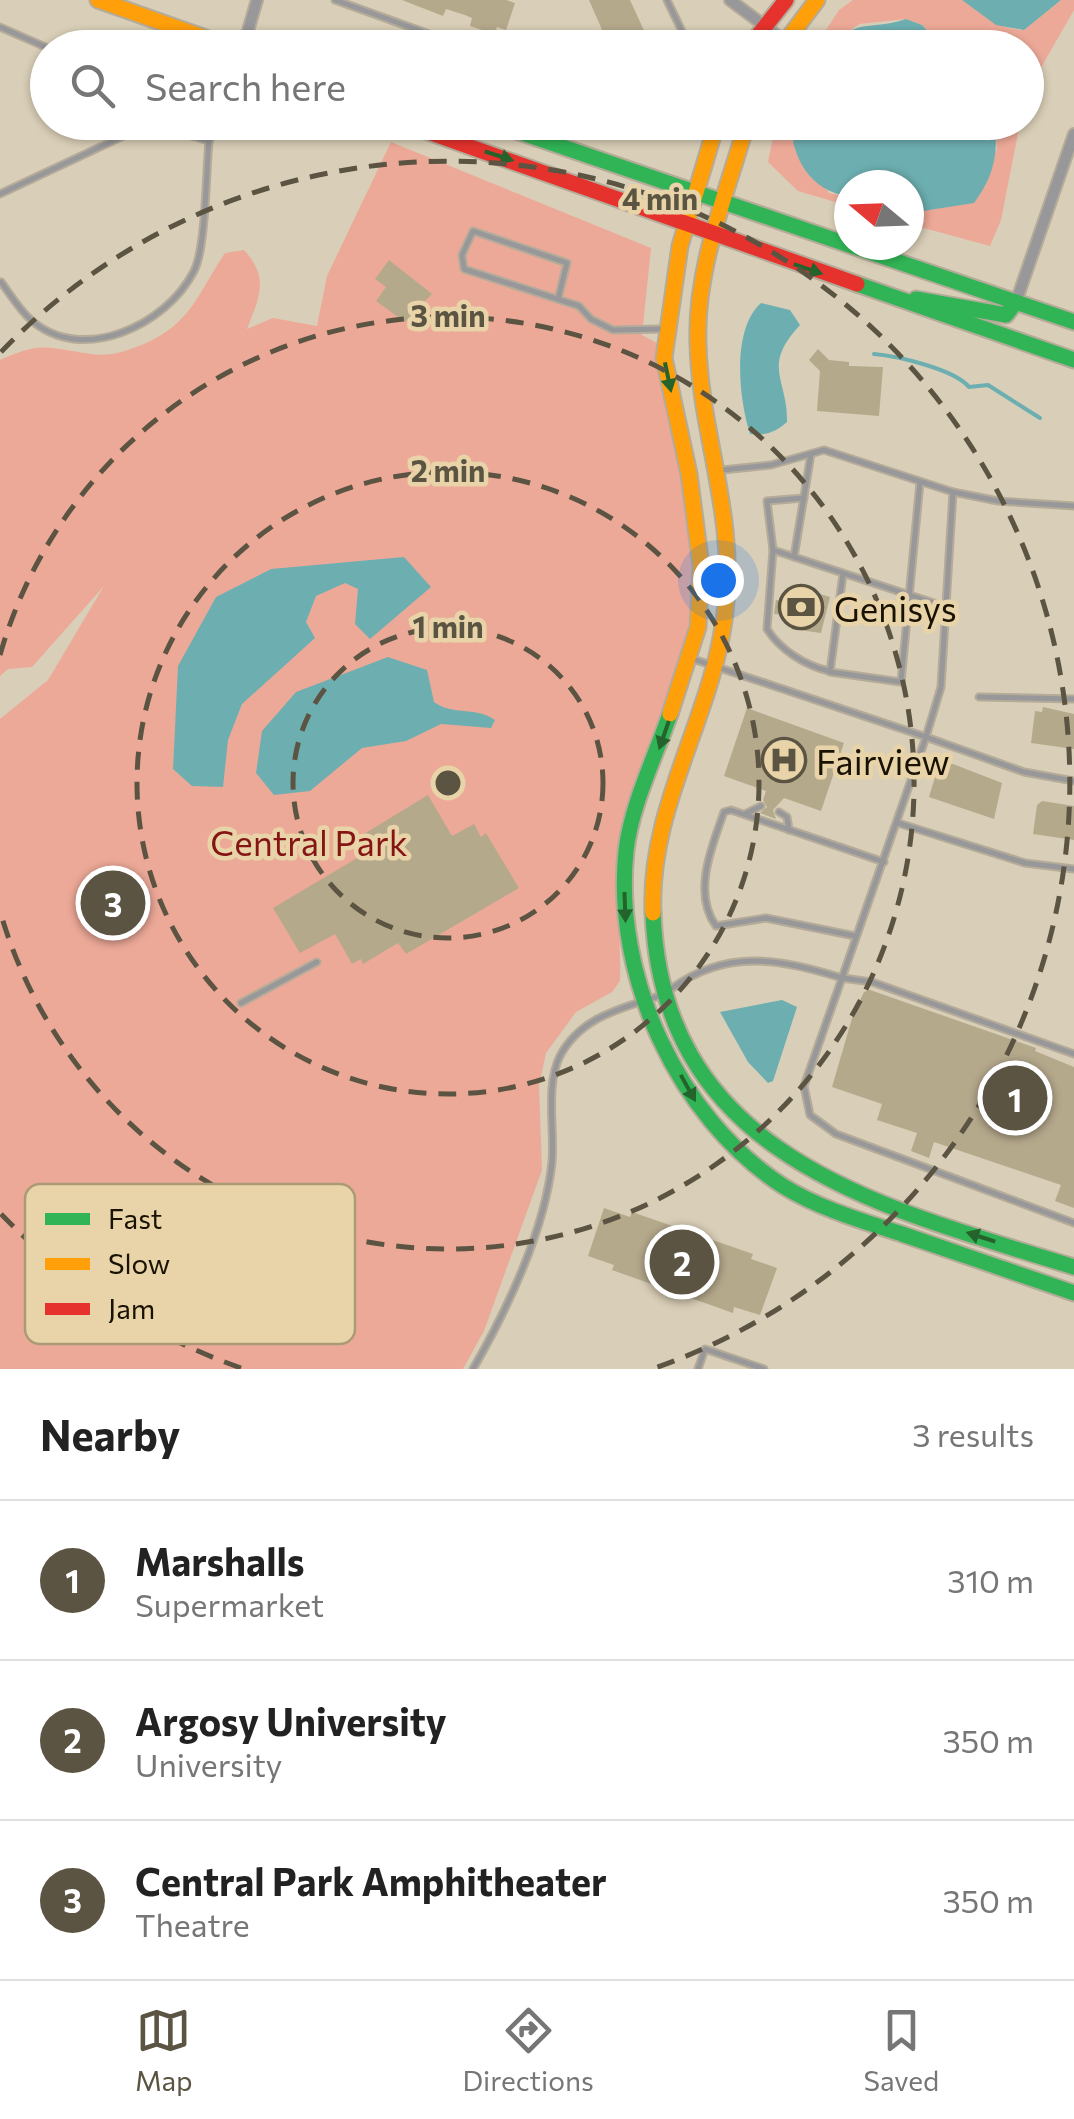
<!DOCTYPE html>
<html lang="en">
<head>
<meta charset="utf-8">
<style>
	body { margin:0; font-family:Commissioner,sans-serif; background:#f6f6f6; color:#222 }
	.compass { position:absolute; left:834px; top:170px; width:90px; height:90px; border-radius:50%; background:#fff; box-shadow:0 2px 8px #0004; rotate:289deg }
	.you { position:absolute; left:718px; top:580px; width:35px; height:35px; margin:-25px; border:8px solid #fff; border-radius:50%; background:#1a73e8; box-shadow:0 0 0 15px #1a73e833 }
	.badge { display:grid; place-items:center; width:65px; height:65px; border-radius:50%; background:#5c5442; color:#fff; font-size:32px; font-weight:700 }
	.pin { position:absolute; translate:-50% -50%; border:5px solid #fff; box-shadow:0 2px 10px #0006 }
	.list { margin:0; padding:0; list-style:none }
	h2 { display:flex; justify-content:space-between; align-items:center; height:130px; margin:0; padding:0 40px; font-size:42px }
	h2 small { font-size:32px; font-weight:400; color:#767676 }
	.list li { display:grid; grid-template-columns:65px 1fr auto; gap:30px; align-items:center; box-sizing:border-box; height:160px; padding:0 40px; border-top:2px solid #e0e0e0 }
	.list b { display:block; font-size:38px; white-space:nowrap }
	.list p { margin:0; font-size:32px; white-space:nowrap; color:#767676 }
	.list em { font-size:32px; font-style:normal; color:#767676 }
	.icon { flex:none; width:55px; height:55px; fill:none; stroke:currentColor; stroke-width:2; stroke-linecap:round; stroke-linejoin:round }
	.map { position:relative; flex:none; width:1074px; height:1369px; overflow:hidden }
	.search { position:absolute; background:#fff; box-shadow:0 2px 8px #0004; left:30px; right:30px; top:30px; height:110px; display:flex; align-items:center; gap:25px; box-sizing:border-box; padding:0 35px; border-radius:55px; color:#767676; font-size:38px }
	.sheet { height:610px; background:#fff }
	nav { display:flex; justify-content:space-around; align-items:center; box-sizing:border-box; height:140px; border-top:2px solid #e0e0e0; background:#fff; font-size:28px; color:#767676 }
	nav a { display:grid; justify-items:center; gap:5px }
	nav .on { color:#5c5442 }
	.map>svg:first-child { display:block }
	.green { fill:#eda998 }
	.water { fill:#6dafb1 }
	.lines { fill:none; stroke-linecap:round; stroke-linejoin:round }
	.stream { stroke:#6dafb1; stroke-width:4 }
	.building { fill:#b5a98c }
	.lane-casing { stroke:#b4ab99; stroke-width:9 }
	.street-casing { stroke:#b4ab99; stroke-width:14 }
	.fast-casing { stroke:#b4ab99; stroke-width:19 }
	.slow-casing { stroke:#b4ab99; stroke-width:19 }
	.jam-casing { stroke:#b4ab99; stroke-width:19 }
	.lane { stroke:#98989a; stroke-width:5 }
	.street { stroke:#98989a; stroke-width:10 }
	.fast { stroke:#30b455; stroke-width:15 }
	.slow { stroke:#ff9f0a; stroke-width:15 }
	.jam { stroke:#e5322d; stroke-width:15 }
	.oneway { fill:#24632c }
	.ring { fill:none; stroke:#5c5442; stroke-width:5; stroke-dasharray:18 12 }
	.labels { text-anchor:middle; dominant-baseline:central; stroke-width:9; stroke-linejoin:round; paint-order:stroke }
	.poi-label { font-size:35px; fill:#191203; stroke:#e8d4a8; text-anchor:start }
	.park-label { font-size:35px; fill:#851415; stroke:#e8d4a8 }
	.key { fill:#e8d4a8; stroke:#aa9a76; stroke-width:2.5 }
	.key-label { font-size:28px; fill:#191203 }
	.centre { fill:#5c5442; stroke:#e8d4a8; stroke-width:5 }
	.ring-label { font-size:30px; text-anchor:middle; font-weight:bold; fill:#5c5442; stroke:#e8d4a8; stroke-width:9; stroke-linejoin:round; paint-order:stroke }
</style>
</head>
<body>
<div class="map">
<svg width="1074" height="1369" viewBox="0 0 1074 1369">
	<rect width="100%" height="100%" fill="#d9ceb7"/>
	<g class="green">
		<path d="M853,0C877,0 943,0 962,0C988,9 991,29 1024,30L1061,0H1074V10L1027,92L1026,48L942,47L922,25L906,19L859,24L827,47L814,48L839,10Z"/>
		<polygon points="776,123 790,123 792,140 829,193 849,197 849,206 798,191 768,162"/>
		<polygon points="995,123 1020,123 1001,220 990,246 909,224 909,209 923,211 997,150"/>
		<path d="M391,142L651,248L642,335L657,343C665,426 697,508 693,591C687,680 642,742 623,823C610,878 622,927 620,981L612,992L576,1012L546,1053L539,1086L542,1170L484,1331L463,1369H0V719L48,680L104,586L32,667L8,669L0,676V360C44,341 45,348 91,354C109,357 127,351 144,344C192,323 198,293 225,253L244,250C270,278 259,298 247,329L273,318L317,326L327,276Z"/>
	</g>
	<g class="water">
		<polygon points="962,0 1061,0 1024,30 996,25"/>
		<path d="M906,19L922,25L942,47H827C860,17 870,31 906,19Z"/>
		<path d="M790,123H995C998,155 994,176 974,203L923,211L909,209V185H849V197C809,189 794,161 790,123Z"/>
		<path d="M761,303L790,310L800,325C761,367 788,379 787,422C776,432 765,436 750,434C739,399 731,330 761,303Z"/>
		<polygon points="404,557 431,587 370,639 355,624 358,589 345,583 316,596 306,622 315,638 242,704 228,740 223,787 192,786 173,769 178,666 216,597 271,569"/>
		<path d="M388,657L427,670L434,702C453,716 475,706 495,720L491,728L441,724L406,741L362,748L310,791L274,795L256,773L262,731L296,692Z"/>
		<polygon points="782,1000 797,1007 773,1081 768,1083 748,1062 720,1012"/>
	</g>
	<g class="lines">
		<path class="stream" d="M874,354C897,356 954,369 969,387L988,385L1040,418"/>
	</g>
	<g class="building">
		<polygon points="402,0 506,0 515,3 506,30 497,27 494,34 470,26 472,18 465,15 446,9 443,16"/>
		<polygon points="589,0 630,0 652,48 610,48"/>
		<polygon points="389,260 432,294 405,322 376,301 386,287 375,279"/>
		<polygon points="818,349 829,360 849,362 849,366 883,367 879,416 817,411 820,371 809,360"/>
		<polygon points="797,586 813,587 813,592 830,597 821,633 792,629 794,616 774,614 776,600 795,602"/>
		<polygon points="1043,707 1074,714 1074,749 1031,743 1035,711 1042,712"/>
		<polygon points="747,708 844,743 821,811 784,798 773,810 776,819 760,813 767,807 763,800 766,791 724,776"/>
		<polygon points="939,764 953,764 1002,783 994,819 929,797"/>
		<polygon points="428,795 452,836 474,824 481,837 486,833 519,888 406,954 398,943 363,964 361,959 352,964 335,934 300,953 273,908 369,851 359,837"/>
		<polygon points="1042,801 1074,806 1074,840 1033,834 1037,805"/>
		<polygon points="870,990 1036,1048 1035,1051 1074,1067 1074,1208 1055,1201 1061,1185 934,1142 929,1158 911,1151 917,1133 877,1120 882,1104 832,1087 853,1015 864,992"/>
		<polygon points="604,1208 630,1217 632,1212 753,1254 751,1259 777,1268 760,1315 734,1307 733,1313 612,1270 614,1265 588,1256"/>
	</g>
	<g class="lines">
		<defs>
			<g id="lane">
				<polyline points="335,0 468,48"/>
				<polyline points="667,0 690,48"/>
				<polyline points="0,27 48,48"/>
				<polyline points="149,124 209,141"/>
				<polyline points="0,194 149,124"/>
				<path d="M1,282C10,294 19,309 30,319C81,366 167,325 194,271C206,248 206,171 209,141L216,122"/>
				<polyline points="558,299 567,263 473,231 462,255 464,269 579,306 591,319 613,330 664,329"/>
				<polyline points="722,470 771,465 824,450 953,492 941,687 926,737 1024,772 1074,781"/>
				<polyline points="953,492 998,501 1074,506"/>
				<polyline points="804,498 767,501 773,550 946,607"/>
				<path d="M773,550L767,629C780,650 806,666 829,671"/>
				<polyline points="794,557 811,454"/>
				<polyline points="843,574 830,672 901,682 920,482"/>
				<polyline points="693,659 926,737 842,978 872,982 1074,1054"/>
				<polyline points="979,697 1074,699"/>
				<polyline points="779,812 787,817 789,830"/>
				<polyline points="745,814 761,806"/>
				<polyline points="898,823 1025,863 1074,869"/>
				<path d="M855,936L766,918L716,926C692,893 712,846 724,812L731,810L884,862"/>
				<path d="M671,989C727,948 780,959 842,978L804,1086L810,1115L836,1134L1074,1223"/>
				<polyline points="241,1003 317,962"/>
				<path d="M473,1369C507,1310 545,1230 552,1162C555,1130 545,1086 560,1056C581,1016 623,1008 662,995"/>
				<polyline points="698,1369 705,1349 764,1369"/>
			</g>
			<g id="street">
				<polyline points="730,0 786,42"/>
				<polyline points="243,48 257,0"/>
				<polyline points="1016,302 1074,134"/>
			</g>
			<g id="fast">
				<polyline points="490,122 1074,322"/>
				<polyline points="857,284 1074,360"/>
				<polyline points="916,299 1006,315 1016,302"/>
				<path d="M670,714C655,757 631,806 626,851C613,975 677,1117 783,1186C818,1208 862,1221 902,1234C959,1254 1017,1273 1074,1293"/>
				<path d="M653,913C662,1158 882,1207 1074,1267"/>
			</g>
			<g id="slow">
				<polyline points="98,0 234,48"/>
				<polyline points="781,48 817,0"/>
				<polyline points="670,714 698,627 701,566 689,474 664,358 680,246 717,122"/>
				<path d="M653,913C648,807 713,716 725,613C737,515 700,435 698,343C695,268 727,193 747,122"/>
			</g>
			<g id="jam">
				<polyline points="748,48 786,0"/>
				<polyline points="400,122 857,284"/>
			</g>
		</defs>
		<use href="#lane" class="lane-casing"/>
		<use href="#street" class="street-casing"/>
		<use href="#fast" class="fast-casing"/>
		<use href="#slow" class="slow-casing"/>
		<use href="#jam" class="jam-casing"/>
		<use href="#lane" class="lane"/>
		<use href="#street" class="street"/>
		<use href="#fast" class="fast"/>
		<use href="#slow" class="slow"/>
		<use href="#jam" class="jam"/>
	</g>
	<defs><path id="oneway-solid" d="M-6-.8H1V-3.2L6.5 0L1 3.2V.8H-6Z" transform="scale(2.5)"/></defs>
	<g class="oneway">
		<use href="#oneway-solid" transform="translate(499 156) rotate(18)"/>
		<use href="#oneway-solid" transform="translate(808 269) rotate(19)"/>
		<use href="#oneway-solid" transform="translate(668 377) rotate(78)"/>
		<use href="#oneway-solid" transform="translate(664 735) rotate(109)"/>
		<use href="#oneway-solid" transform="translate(625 907) rotate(88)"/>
		<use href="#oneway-solid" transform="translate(688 1088) rotate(61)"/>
		<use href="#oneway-solid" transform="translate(981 1237) rotate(-162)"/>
	</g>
	<g class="ring">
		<circle cx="448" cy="783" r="155"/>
		<circle cx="448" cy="783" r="311"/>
		<path d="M0 655A466 466 0 1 1 0 911"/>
		<path d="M241 1368A621 621 0 0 1 1 1214M1 352A621 621 0 1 1 655 1368"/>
	</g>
	<defs>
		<symbol id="bank-ring" viewBox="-11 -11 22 22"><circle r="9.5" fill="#e8d4a8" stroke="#5c5442" stroke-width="1.5"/><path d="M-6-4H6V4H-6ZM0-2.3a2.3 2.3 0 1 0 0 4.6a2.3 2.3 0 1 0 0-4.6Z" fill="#5c5442"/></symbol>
		<symbol id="hospital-ring" viewBox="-11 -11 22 22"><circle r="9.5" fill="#e8d4a8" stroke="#5c5442" stroke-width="1.5"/><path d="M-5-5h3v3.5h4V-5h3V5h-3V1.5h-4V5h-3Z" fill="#5c5442"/></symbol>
	</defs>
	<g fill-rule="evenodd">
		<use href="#bank-ring" x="776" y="582" width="50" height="50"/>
		<use href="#hospital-ring" x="759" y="735" width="50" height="50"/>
	</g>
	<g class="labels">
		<g class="poi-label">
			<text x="834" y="607">Genisys</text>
			<text x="816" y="760">Fairview</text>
		</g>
		<g class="park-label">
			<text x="309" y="841">Central Park</text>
		</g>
	</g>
	<rect x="25" y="1184" width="330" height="160" rx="15" class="key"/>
	<rect x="45" y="1213" width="45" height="12" fill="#30b455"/>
	<rect x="45" y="1258" width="45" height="12" fill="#ff9f0a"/>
	<rect x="45" y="1303" width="45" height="12" fill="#e5322d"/>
	<g class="key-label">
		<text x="108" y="1229">Fast</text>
		<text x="108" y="1274">Slow</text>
		<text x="108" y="1319">Jam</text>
	</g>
	<circle cx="448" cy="783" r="15" class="centre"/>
	<g class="ring-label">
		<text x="660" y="210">4 min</text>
		<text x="448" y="327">3 min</text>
		<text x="448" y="482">2 min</text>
		<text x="448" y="638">1 min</text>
	</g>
</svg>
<svg class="compass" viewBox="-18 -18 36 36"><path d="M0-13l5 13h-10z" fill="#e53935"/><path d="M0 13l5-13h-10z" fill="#767676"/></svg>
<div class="you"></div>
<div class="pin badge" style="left:1015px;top:1098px">1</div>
<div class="pin badge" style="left:682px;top:1262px">2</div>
<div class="pin badge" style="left:113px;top:903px">3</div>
<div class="search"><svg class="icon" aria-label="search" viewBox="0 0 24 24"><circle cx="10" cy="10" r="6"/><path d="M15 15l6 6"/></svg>Search here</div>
</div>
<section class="sheet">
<h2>Nearby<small>3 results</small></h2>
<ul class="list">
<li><span class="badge">1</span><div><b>Marshalls</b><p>Supermarket</p></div><em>310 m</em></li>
<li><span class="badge">2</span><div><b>Argosy University</b><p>University</p></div><em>350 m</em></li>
<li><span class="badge">3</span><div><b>Central Park Amphitheater</b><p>Theatre</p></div><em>350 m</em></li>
</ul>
</section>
<nav>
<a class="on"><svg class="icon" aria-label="map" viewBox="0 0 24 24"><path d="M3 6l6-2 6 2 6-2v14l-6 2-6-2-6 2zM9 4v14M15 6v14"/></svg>Map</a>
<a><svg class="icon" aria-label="directions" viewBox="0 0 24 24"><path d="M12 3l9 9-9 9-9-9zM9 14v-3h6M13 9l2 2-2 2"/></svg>Directions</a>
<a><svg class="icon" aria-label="saved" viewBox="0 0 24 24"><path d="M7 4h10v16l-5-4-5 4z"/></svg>Saved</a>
</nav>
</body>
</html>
